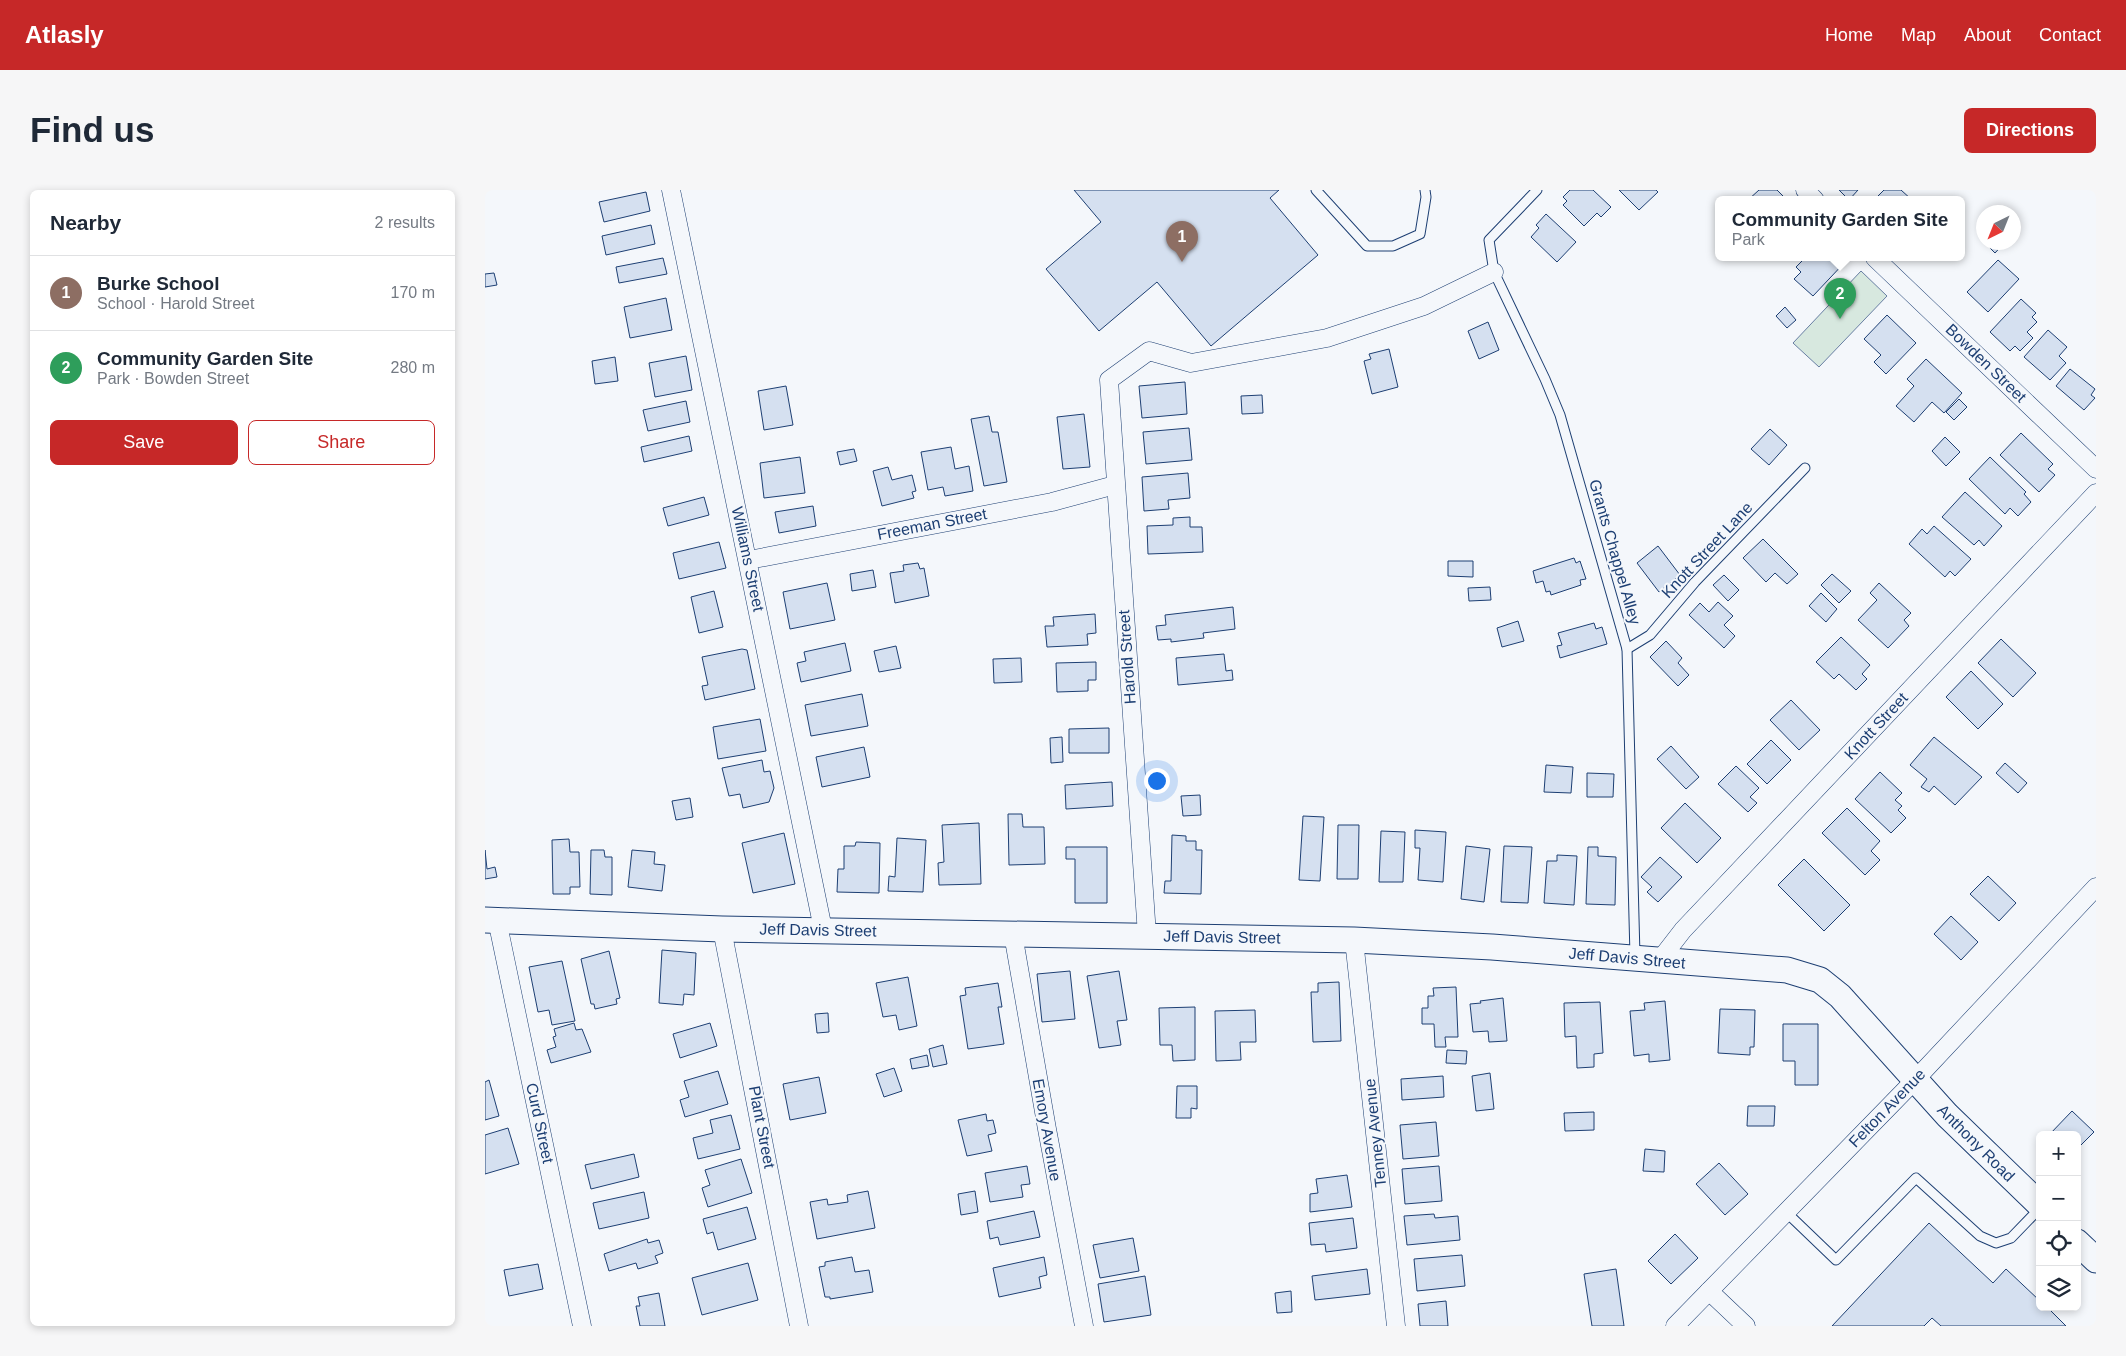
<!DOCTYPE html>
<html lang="en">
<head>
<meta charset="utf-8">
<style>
	body { margin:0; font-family:Helvetica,sans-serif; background:#f6f6f7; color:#1f2937 }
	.controls { position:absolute; right:15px; bottom:15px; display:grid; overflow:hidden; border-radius:8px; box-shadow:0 2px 8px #0003 }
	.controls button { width:45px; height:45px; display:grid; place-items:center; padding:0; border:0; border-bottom:1px solid #e0e1e3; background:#fff; color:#1f2937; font:25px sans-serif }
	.compass { position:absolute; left:1491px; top:15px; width:45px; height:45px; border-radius:50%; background:#fff; box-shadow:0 2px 8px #0003; rotate:223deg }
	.you { position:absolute; left:671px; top:590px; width:18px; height:18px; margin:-12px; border:4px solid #fff; border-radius:50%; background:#1a73e8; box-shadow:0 0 0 8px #1a73e833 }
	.badge { display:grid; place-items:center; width:32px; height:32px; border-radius:50%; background:#c62828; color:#fff; font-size:16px; font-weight:700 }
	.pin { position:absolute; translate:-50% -41px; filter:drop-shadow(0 1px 2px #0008) }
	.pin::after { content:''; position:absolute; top:26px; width:18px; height:15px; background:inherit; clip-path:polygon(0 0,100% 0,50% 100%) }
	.popup { position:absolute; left:1230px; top:6px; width:250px; height:65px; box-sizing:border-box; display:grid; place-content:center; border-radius:8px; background:#fff; filter:drop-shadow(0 1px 4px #0005); font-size:16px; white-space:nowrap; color:#747a83 }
	.popup b { font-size:19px; color:#1f2937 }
	.popup::after { content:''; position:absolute; left:50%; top:100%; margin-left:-10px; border:10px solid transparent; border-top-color:#fff }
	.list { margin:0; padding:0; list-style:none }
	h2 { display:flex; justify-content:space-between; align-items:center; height:65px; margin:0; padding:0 20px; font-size:21px }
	h2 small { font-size:16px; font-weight:400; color:#747a83 }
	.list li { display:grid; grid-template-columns:32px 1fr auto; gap:15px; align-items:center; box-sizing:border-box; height:75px; padding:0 20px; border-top:1px solid #e0e1e3 }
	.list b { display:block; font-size:19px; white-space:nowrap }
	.list p { margin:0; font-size:16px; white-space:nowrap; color:#747a83 }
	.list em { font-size:16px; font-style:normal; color:#747a83 }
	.actions { display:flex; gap:10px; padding:15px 20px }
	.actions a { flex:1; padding:11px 0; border:1px solid #c62828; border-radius:8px; text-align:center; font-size:18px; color:#c62828 }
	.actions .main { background:#c62828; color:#fff }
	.icon { flex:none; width:28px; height:28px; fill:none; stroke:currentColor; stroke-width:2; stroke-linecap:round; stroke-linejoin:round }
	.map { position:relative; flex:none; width:1611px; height:1136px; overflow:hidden; border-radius:8px }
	header { display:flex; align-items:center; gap:30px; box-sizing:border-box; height:70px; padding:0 25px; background:#c62828; color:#fff }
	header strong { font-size:24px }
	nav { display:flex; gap:28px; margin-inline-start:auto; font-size:18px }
	.intro { display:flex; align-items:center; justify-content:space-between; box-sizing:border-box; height:120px; padding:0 30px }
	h1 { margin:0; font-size:35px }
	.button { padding:12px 22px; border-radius:8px; background:#c62828; color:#fff; font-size:18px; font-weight:700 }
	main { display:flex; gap:30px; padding:0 30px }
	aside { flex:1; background:#fff; border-radius:8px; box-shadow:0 2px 8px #0003 }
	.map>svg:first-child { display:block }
	.green { fill:#d7e8df; stroke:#687fa3 }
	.building { fill:#d5e0f0; stroke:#1d3f73 }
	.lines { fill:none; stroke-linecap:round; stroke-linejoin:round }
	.lane-casing { stroke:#1d3f73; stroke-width:11 }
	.street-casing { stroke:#1d3f73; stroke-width:19 }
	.secondary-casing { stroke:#1d3f73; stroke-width:27 }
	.lane { stroke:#f4f7fb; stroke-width:9 }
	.street { stroke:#f4f7fb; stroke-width:18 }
	.secondary { stroke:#f4f7fb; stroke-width:25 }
	.labels { text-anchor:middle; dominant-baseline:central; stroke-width:4; stroke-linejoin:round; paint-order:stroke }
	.street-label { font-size:16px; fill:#1d3f73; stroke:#f4f7fb }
</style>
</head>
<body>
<header>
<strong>Atlasly</strong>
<nav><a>Home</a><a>Map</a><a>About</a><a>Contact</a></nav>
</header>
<div class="intro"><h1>Find us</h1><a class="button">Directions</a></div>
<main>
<aside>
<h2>Nearby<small>2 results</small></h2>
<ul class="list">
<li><span class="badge" style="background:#8d6e63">1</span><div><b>Burke School</b><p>School · Harold Street</p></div><em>170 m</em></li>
<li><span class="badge" style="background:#2e9e5b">2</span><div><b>Community Garden Site</b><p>Park · Bowden Street</p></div><em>280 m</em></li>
</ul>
<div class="actions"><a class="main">Save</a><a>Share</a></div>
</aside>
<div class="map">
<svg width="1611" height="1136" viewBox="0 0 1611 1136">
	<rect width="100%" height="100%" fill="#f4f7fb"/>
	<polygon class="green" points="1376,81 1402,106 1334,177 1308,153"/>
	<g class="building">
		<polygon points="589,0 794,0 785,8 833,65 726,156 672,92 614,141 561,79 616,32"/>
		<polygon points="1085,0 1108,0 1126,17 1116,27 1112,23 1099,36 1078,15 1082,11 1078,7"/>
		<polygon points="1134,0 1171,0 1173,2 1154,20"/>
		<polygon points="1274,0 1292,0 1302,10 1263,10"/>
		<polygon points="1354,0 1373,0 1364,10"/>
		<polygon points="1399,0 1416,0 1427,10 1389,10"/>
		<polygon points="161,2 165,21 119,32 114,12"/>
		<polygon points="1061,24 1091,52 1072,72 1046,47 1054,38 1051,35"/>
		<polygon points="166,35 170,54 121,65 117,46"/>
		<polygon points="1499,52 1520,52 1510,63"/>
		<polygon points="178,68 182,84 134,93 131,77"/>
		<polygon points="1313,68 1357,68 1361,71 1328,106 1309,89 1316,82 1311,77 1317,71"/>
		<polygon points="1513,70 1534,89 1503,122 1482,102"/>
		<polygon points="9,83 12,95 0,97 0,84"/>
		<polygon points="181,108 187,140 145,148 139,117"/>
		<polygon points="1536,109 1551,123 1547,127 1552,132 1542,142 1548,148 1535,161 1530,156 1525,161 1505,142"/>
		<polygon points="1300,117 1311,130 1302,138 1291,126"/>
		<polygon points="1402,125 1431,153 1401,184 1389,172 1396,165 1379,149"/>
		<polygon points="1003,132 1014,160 994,169 983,141"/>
		<polygon points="1563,140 1582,157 1574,166 1581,173 1565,190 1539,167"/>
		<polygon points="904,159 913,197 887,204 879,171 886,169 884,164"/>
		<polygon points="201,166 207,200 170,207 164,173"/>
		<polygon points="130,167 133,191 110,194 107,171"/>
		<polygon points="1441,169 1477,203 1459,223 1447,212 1429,232 1411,216 1429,196 1422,189"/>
		<polygon points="1585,179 1610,199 1606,205 1610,208 1599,220 1571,196"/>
		<polygon points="700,192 702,224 657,228 654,196"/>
		<polygon points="301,196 308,235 279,240 273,201"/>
		<polygon points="777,205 778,223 757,224 756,206"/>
		<polygon points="1474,209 1482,217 1469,230 1461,222"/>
		<polygon points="201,211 205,232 163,241 158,220"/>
		<polygon points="599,224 605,277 578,279 572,227"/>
		<polygon points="504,226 507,242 513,242 522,292 499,296 486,229"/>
		<polygon points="704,238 707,270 661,274 658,242"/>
		<polygon points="1285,239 1302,255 1284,275 1266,259"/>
		<polygon points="1536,243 1568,274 1563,279 1570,285 1554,302 1515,265"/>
		<polygon points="204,246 207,261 159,272 156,257"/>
		<polygon points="1460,247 1475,262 1461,276 1447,261"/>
		<polygon points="466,257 470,279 484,276 488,301 460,306 458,297 443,300 436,262"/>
		<polygon points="369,259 372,271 355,275 352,262"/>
		<polygon points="315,267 320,303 279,308 275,273"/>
		<polygon points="1505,267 1541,302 1539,304 1546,312 1533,326 1525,318 1520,324 1484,289"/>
		<polygon points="403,277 407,290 427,285 431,301 427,302 429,308 397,316 388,281"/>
		<polygon points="703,283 705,308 683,310 684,319 659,321 657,287"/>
		<polygon points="1480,302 1517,336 1499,356 1494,350 1489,355 1457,327"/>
		<polygon points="219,307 224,325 183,336 178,318"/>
		<polygon points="328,316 331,336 294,343 290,322"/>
		<polygon points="705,327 705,337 717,337 718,362 663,364 662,336 688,335 688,328"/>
		<polygon points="1449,336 1486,369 1470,386 1465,381 1460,387 1424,354 1437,339 1442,344"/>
		<polygon points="1278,349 1313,384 1302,394 1290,383 1281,392 1258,368"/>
		<polygon points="234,352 241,378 194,389 188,363"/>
		<polygon points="1173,356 1195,385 1174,402 1152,373"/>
		<polygon points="1089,368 1091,373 1095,371 1101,389 1095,390 1096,395 1066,405 1065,401 1061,402 1058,391 1051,393 1048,381"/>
		<polygon points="963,371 988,371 988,387 963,386"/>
		<polygon points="433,373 435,379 439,378 444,406 410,413 405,383 419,381 418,375"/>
		<polygon points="388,380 391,397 367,401 365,384"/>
		<polygon points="1347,384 1366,401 1354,413 1336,395"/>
		<polygon points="1239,385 1254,400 1243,411 1228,395"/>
		<polygon points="342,393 350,430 305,439 298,402"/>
		<polygon points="1394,393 1426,423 1419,430 1424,436 1403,458 1373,430 1392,410 1385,403"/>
		<polygon points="1005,397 1006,410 984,411 983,398"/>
		<polygon points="229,401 238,437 214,443 206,407"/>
		<polygon points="1336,403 1352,419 1341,432 1324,416"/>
		<polygon points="1233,412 1248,426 1239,435 1250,446 1239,458 1204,425 1215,413 1224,422"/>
		<polygon points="748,417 750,439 718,443 719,448 686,452 686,449 673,450 671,436 681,435 680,425"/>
		<polygon points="610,424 611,443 602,444 603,455 562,457 560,436 569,436 568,427"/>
		<polygon points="1033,431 1039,451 1017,457 1012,438"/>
		<polygon points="1109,433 1111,439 1117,437 1122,454 1075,468 1072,456 1077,455 1073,443"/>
		<polygon points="1356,447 1385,475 1377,484 1382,489 1371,500 1354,484 1349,489 1331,472"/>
		<polygon points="1516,449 1551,483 1528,507 1493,473"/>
		<polygon points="1181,451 1197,468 1193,473 1204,485 1193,496 1165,467"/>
		<polygon points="360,453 366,481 316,492 312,473 321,471 319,462"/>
		<polygon points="411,456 416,478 394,482 389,461"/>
		<polygon points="257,459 262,460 270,499 220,510 217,496 223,495 217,467"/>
		<polygon points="739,464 741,481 747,480 748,490 693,495 691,468"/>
		<polygon points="536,468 537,492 509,493 508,469"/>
		<polygon points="611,472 611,490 603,490 603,501 572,502 571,473"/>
		<polygon points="1486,481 1518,514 1493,539 1461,507"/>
		<polygon points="377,504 383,536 326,546 320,515"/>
		<polygon points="1306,510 1335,540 1314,560 1285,530"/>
		<polygon points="275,529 281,561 233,569 228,537"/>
		<polygon points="624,538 624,563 584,563 584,539"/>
		<polygon points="577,547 578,572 566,573 565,548"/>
		<polygon points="1449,547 1497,587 1470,615 1449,596 1444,602 1436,597 1442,589 1425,575"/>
		<polygon points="1286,550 1306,570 1282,594 1262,574"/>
		<polygon points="1186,556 1214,587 1201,599 1172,569"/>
		<polygon points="379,557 385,587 337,597 331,567"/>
		<polygon points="277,570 279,582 285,581 289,598 284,612 258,618 255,604 244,606 237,578"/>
		<polygon points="1520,573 1542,593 1533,603 1511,583"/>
		<polygon points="1061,575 1088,577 1086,603 1059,602"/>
		<polygon points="1251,576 1274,598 1265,607 1272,613 1263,622 1233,594"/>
		<polygon points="1395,582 1417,603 1410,610 1417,616 1413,620 1421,628 1406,643 1370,609"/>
		<polygon points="1102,583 1129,584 1128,607 1102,607"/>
		<polygon points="627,592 628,616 581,619 580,595"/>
		<polygon points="715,605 716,625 698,626 696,606"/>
		<polygon points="205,608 208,627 191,630 187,611"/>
		<polygon points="1200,613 1236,648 1212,673 1176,638"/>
		<polygon points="1362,618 1395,651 1386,661 1395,670 1380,685 1337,643"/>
		<polygon points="523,624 537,624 538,637 559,637 560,674 524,675"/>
		<polygon points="818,626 839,627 835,691 814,690"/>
		<polygon points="494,633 496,694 454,695 453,673 459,672 457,635"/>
		<polygon points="853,635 874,635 873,689 852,689"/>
		<polygon points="930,640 961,642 958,692 933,690 935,658 930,658"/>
		<polygon points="896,641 920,642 918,692 894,692"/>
		<polygon points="299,643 310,694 268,703 257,653"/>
		<polygon points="687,645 701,646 701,651 711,651 711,660 717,660 716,704 679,703 680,691 686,691"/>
		<polygon points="412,648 441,650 438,702 403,701 404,686 410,687"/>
		<polygon points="84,649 85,662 94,662 95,697 85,697 85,704 68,704 67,650"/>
		<polygon points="371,652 395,653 394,703 352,702 353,679 359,679 359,656 370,656"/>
		<polygon points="981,656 1005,659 999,712 976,709"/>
		<polygon points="1019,656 1047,657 1043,713 1016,712"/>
		<polygon points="581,657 622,657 622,713 590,713 590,669 581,669"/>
		<polygon points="1103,657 1113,657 1113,666 1131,667 1130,715 1101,714"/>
		<polygon points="0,660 2,679 10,677 12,687 0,689"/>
		<polygon points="106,660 119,660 120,667 127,667 127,705 105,704"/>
		<polygon points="147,660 170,662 169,674 180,675 177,701 143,697"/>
		<polygon points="1072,665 1092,666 1089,715 1059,713 1062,671 1072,671"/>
		<polygon points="1175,667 1197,687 1173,712 1162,702 1167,697 1156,687"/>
		<polygon points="1319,669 1365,715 1339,741 1293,695"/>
		<polygon points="1503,686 1531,713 1514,731 1485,704"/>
		<polygon points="1466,726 1493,752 1476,770 1449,744"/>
		<polygon points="177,760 211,763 209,805 199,804 198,815 174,813"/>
		<polygon points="124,761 135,808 131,809 132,814 110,819 109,814 106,814 96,769"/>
		<polygon points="77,771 90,831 67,835 64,820 53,822 44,777"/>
		<polygon points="585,781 590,829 557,832 552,784"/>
		<polygon points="634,781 642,830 632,831 636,855 614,858 602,786"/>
		<polygon points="423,787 432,836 414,840 411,825 398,827 391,793"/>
		<polygon points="854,792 856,851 828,852 826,802 833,802 833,793"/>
		<polygon points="513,793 517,817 513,817 519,854 483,859 475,806 481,805 480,798"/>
		<polygon points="971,797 973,847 960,847 961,857 950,857 949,834 937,834 937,818 943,818 943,806 949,806 948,798"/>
		<polygon points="1018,808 1022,851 1004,852 1003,841 988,842 985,814 996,813 995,811"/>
		<polygon points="1180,811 1185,870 1164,872 1164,864 1149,866 1145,821 1160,820 1159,813"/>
		<polygon points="1115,812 1118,863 1109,864 1109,877 1092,878 1091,846 1080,847 1079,813"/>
		<polygon points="710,817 710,870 688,871 687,855 675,855 674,818"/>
		<polygon points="1235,819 1270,820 1269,857 1265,857 1265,865 1233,863"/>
		<polygon points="770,820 771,852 755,852 756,870 731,871 730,821"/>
		<polygon points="343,823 344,842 332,843 330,824"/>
		<polygon points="89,833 91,840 97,839 106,862 66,873 62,860 71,857 68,847 71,846 69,839"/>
		<polygon points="225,833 232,856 195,868 188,844"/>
		<polygon points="1298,834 1333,834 1333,895 1310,895 1310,871 1298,871"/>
		<polygon points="458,855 462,874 448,877 444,859"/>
		<polygon points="962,860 982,861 981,874 961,873"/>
		<polygon points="442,865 444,876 427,879 425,869"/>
		<polygon points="409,878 417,901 399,907 391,884"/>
		<polygon points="233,881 243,914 200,927 195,910 204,907 199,891"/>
		<polygon points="1005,883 1009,919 991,921 987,886"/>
		<polygon points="958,886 959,907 917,910 916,889"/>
		<polygon points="334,887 341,923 305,930 298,894"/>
		<polygon points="4,890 14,926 0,930 0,892"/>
		<polygon points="692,896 712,896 712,919 706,918 706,928 691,928"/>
		<polygon points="1263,916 1290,916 1289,936 1262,936"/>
		<polygon points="1587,921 1609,942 1592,959 1592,945 1564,945"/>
		<polygon points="1109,922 1109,940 1080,941 1079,923"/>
		<polygon points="501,924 502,931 508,930 511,943 503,945 507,961 482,966 473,930"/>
		<polygon points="246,925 255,959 213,969 208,948 228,943 225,930"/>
		<polygon points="951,932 954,966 918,969 915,935"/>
		<polygon points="23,938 34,974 0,984 0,945"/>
		<polygon points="1160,959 1180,961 1179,982 1158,981"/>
		<polygon points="149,964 154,987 106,999 100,975"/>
		<polygon points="256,969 267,1003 223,1017 217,998 225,995 220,980"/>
		<polygon points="1234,973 1263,1004 1240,1025 1211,994"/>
		<polygon points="542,976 545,994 536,995 538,1007 505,1012 500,983"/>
		<polygon points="954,976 957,1011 920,1014 917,979"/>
		<polygon points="862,985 867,1017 825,1022 825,1004 833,1003 831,989"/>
		<polygon points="383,1001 390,1038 332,1049 325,1012 342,1009 343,1015 363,1012 362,1005"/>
		<polygon points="490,1001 493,1022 476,1025 473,1004"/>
		<polygon points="159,1002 164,1028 114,1039 108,1013"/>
		<polygon points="262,1017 271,1049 233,1060 228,1042 222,1044 218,1029"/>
		<polygon points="549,1021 555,1047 515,1055 513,1047 505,1049 502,1031"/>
		<polygon points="949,1024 950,1028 973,1026 975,1050 922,1055 919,1026"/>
		<polygon points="868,1028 872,1058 841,1062 840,1054 826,1055 824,1033"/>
		<polygon points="1444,1033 1508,1093 1521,1079 1555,1111 1555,1117 1562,1117 1581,1136 1456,1136 1447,1128 1439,1136 1347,1136"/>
		<polygon points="1190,1044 1213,1068 1186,1094 1163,1071"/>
		<polygon points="648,1048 654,1081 615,1088 608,1055"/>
		<polygon points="162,1049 163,1053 174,1050 178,1063 170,1066 173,1073 153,1079 151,1073 124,1081 119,1064"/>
		<polygon points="977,1065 980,1096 932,1101 929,1069"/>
		<polygon points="367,1067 370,1082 384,1080 388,1102 345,1109 345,1107 340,1107 334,1077 340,1076 340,1072"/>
		<polygon points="559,1067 562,1085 554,1087 556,1098 514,1107 508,1078"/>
		<polygon points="263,1073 273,1110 217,1125 207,1088"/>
		<polygon points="53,1074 58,1099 24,1106 19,1080"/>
		<polygon points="882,1079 885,1104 830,1110 827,1086"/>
		<polygon points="1131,1079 1139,1136 1107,1136 1099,1084"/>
		<polygon points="660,1086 666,1125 619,1132 613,1094"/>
		<polygon points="806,1101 807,1122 792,1123 790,1103"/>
		<polygon points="174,1103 180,1136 155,1136 151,1116 155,1116 153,1107"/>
		<polygon points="961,1111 963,1136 935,1136 933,1114"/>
	</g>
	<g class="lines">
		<defs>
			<g id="lane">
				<polyline points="831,0 882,56 908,56 935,44 941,7 940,0"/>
				<polyline points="1052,0 1004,50 1009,82 1060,189 1075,225 1142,459 1150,766"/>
				<polyline points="1142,459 1165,445 1210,392 1320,278"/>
				<polyline points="1301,1022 1351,1070 1431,988 1495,1046 1511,1053 1526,1048 1555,1018"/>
			</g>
			<g id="street">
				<polyline points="186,0 338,739"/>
				<polyline points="1320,0 1330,10"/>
				<polyline points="1390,68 1611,279"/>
				<polyline points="264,370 567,312 630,295"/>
				<polyline points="12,730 97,1136"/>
				<polyline points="237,739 314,1136"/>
				<polyline points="528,744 562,939 599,1136"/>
				<polyline points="662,745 624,190 664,161 706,173 842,148 939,116 1009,82"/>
				<polyline points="869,750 911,1136"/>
				<polyline points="1174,771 1198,740 1611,303"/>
				<polyline points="1224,1101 1261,1136"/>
				<polyline points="1190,1136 1430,890 1611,697"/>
			</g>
			<g id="secondary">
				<polyline points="0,730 237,739 869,750 1007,757 1302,780 1335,790 1355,806 1462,925 1555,1015"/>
				<polyline points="1592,1052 1611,1070"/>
			</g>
		</defs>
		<use href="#lane" class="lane-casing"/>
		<use href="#street" class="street-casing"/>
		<use href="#secondary" class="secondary-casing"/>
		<use href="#lane" class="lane"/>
		<use href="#street" class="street"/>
		<use href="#secondary" class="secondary"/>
	</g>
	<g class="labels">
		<g class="street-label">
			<text transform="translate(1501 173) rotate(44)">Bowden Street</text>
			<text transform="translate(447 334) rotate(-11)">Freeman Street</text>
			<text transform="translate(1222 360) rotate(-47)">Knott Street Lane</text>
			<text transform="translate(1130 362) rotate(74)">Grants Chappel Alley</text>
			<text transform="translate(263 369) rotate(78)">Williams Street</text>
			<text transform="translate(642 467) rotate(-94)">Harold Street</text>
			<text transform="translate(1391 536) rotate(-47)">Knott Street</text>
			<text transform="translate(333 740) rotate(1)">Jeff Davis Street</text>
			<text transform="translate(737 747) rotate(1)">Jeff Davis Street</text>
			<text transform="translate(1142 768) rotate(5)">Jeff Davis Street</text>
			<text transform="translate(1402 918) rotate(-46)">Felton Avenue</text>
			<text transform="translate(55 933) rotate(78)">Curd Street</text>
			<text transform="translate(277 937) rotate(79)">Plant Street</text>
			<text transform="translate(562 940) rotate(80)">Emory Avenue</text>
			<text transform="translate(890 943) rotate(-96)">Tenney Avenue</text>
			<text transform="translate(1491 953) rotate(45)">Anthony Road</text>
		</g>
	</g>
</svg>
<div class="controls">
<button>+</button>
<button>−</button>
<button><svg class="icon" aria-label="locate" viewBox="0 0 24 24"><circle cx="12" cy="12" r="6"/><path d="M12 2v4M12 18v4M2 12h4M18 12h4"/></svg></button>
<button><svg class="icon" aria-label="layers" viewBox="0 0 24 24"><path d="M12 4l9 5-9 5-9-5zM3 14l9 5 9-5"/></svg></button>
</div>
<svg class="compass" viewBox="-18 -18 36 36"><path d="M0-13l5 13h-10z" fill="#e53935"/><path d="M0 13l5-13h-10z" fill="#747a83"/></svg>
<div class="you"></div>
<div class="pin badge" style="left:697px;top:72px;background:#8d6e63">1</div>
<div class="pin badge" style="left:1355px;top:129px;background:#2e9e5b">2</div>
<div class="popup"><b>Community Garden Site</b>Park</div>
</div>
</main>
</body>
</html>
